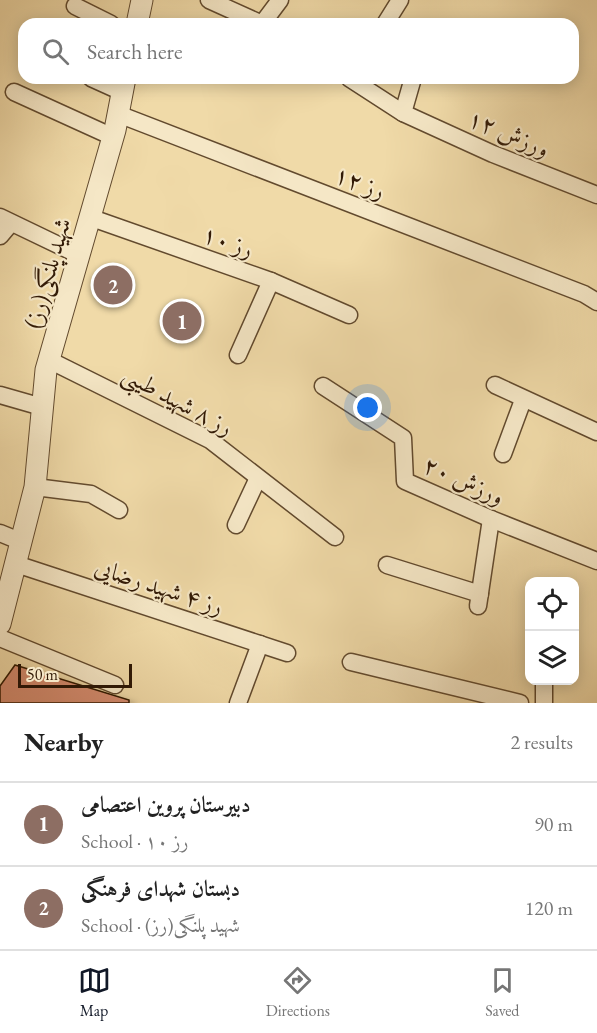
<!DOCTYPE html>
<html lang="en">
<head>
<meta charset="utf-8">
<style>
	body { margin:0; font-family:"EB Garamond",Amiri,serif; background:#f2f2f2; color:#222 }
	.controls { position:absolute; right:18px; bottom:18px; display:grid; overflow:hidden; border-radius:12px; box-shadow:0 3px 15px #0003 }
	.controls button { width:54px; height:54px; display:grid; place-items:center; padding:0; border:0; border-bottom:2px solid #e0e0e0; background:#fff; color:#222; font:30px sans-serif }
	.scale { position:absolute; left:18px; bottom:15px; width:114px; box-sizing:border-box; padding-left:6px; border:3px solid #321a06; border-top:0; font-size:16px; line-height:21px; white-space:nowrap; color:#321a06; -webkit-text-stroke:4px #f5e7c6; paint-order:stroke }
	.you { position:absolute; left:368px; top:408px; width:21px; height:21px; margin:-15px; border:4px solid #fff; border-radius:50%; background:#1a73e8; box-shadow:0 0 0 9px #1a73e833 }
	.badge { display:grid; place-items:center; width:39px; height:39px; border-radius:50%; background:#111827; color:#fff; font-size:20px; font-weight:700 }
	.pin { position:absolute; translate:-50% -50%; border:3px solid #fff; box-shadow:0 2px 6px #0006 }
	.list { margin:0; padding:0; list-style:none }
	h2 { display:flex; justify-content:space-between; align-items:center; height:78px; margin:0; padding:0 24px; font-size:26px }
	h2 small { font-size:20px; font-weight:400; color:#767676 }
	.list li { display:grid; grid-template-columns:39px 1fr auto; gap:18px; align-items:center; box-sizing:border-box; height:84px; padding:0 24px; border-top:2px solid #e0e0e0 }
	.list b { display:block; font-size:22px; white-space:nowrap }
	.list p { margin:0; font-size:20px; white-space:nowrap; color:#767676 }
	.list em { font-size:20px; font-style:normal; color:#767676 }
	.icon { flex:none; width:33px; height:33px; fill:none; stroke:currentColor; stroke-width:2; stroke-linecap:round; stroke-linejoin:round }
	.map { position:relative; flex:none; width:597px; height:703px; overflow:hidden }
	.search { position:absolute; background:#fff; box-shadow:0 3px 15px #0003; left:18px; right:18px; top:18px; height:66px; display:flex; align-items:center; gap:15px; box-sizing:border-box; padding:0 21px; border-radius:18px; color:#767676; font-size:22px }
	.sheet { height:246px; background:#fff }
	nav { display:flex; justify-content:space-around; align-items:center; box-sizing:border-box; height:84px; border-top:2px solid #e0e0e0; background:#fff; font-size:16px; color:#767676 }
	nav a { display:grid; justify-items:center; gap:3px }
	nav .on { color:#111827 }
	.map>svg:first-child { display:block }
	.building { fill:#d48c6f; stroke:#321a06; stroke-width:1.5; filter:url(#shadow) }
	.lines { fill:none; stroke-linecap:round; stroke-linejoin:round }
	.minor-casing { stroke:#624a2e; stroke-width:19 }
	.tertiary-casing { stroke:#624a2e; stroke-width:23 }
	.minor { stroke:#f5e7c6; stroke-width:16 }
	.tertiary { stroke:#f5e7c6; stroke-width:21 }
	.labels { text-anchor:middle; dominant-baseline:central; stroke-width:4.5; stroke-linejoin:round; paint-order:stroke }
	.street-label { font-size:24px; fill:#321a06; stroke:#f5e7c6 }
</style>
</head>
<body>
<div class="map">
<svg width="597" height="703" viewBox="0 0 597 703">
	<defs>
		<filter id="shadow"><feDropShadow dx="6" dy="4" stdDeviation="3" flood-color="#0004"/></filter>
	</defs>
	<rect width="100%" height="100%" fill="#f0daa8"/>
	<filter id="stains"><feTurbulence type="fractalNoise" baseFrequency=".00333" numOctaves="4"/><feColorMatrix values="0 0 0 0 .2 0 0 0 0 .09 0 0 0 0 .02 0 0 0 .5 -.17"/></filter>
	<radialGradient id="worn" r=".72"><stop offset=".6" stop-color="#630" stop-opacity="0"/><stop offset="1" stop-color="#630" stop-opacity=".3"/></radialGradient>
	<polygon class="building" points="15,665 129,700 129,703 0,703 0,686"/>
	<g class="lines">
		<defs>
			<g id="minor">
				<polyline points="209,0 262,24"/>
				<polyline points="75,6 111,24"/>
				<polyline points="262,24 280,0"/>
				<polyline points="385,24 400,0"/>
				<polyline points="91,78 122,92"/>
				<polyline points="349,78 403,113 493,154 597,195"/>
				<polyline points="14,92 113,137"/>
				<polyline points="403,113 413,78"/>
				<polyline points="118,114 584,294 597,302"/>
				<polyline points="0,217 79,255"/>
				<polyline points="89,217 271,281 349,315"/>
				<polyline points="0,236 11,223"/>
				<polyline points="238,355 271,281"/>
				<polyline points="49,360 210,440 335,537"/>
				<polyline points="495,385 597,432"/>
				<polyline points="323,386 403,438 405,481 491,519 597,561"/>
				<polyline points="0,395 42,407"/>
				<polyline points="503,454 523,400"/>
				<polyline points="35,487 91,494 119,510"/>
				<polyline points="236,525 258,478"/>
				<polyline points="0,533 22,542"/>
				<polyline points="16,564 287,653"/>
				<polyline points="387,565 480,594"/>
				<polyline points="478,606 491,519"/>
				<polyline points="0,638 115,685"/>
				<polyline points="351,662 520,703"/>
				<polyline points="238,703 260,644"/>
				<polyline points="544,703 544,680"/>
			</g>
			<g id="tertiary">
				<polyline points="137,24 142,0"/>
				<polyline points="0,624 35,487 46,370 115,130 125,78"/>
			</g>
		</defs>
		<use href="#minor" class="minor-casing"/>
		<use href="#tertiary" class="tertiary-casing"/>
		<use href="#minor" class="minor"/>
		<use href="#tertiary" class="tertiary"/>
	</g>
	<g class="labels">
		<g class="street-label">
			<text transform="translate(509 133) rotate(23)">ورزش ۱۲</text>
			<text transform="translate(360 182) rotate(21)">رز ۱۲</text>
			<text transform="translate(228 241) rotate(19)">رز ۱۰</text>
			<text transform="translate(47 273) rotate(-74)">شهید پلنگی(رز)</text>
			<text transform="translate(178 400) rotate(28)">رز ۸ شهید طیبی</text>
			<text transform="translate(464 480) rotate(24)">ورزش ۲۰</text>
			<text transform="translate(159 586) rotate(18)">رز ۴ شهید رضایی</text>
		</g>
	</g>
	<rect width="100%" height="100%" filter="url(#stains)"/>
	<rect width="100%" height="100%" fill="url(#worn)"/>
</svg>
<div class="controls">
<button><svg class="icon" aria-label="locate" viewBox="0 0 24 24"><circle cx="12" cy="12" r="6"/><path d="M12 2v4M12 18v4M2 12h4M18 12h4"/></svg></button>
<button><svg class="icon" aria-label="layers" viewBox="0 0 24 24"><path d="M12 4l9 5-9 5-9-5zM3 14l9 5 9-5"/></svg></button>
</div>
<div class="scale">50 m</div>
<div class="you"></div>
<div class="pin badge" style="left:182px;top:321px;background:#8d6e63">1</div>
<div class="pin badge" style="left:113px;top:285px;background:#8d6e63">2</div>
<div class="search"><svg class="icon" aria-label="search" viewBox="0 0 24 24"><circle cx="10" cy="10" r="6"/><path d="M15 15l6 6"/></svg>Search here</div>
</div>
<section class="sheet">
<h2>Nearby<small>2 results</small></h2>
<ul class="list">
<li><span class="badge" style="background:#8d6e63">1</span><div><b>دبیرستان پروین اعتصامی</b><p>School · رز ۱۰</p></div><em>90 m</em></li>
<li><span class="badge" style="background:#8d6e63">2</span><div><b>دبستان شهدای فرهنگی</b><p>School · شهید پلنگی(رز)</p></div><em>120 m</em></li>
</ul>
</section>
<nav>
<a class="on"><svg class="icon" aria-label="map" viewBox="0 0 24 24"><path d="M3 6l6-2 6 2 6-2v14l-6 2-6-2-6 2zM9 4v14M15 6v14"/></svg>Map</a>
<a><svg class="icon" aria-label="directions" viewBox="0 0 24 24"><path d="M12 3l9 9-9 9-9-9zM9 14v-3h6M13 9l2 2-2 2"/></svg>Directions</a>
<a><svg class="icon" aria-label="saved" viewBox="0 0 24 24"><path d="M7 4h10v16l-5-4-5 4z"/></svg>Saved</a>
</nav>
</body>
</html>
